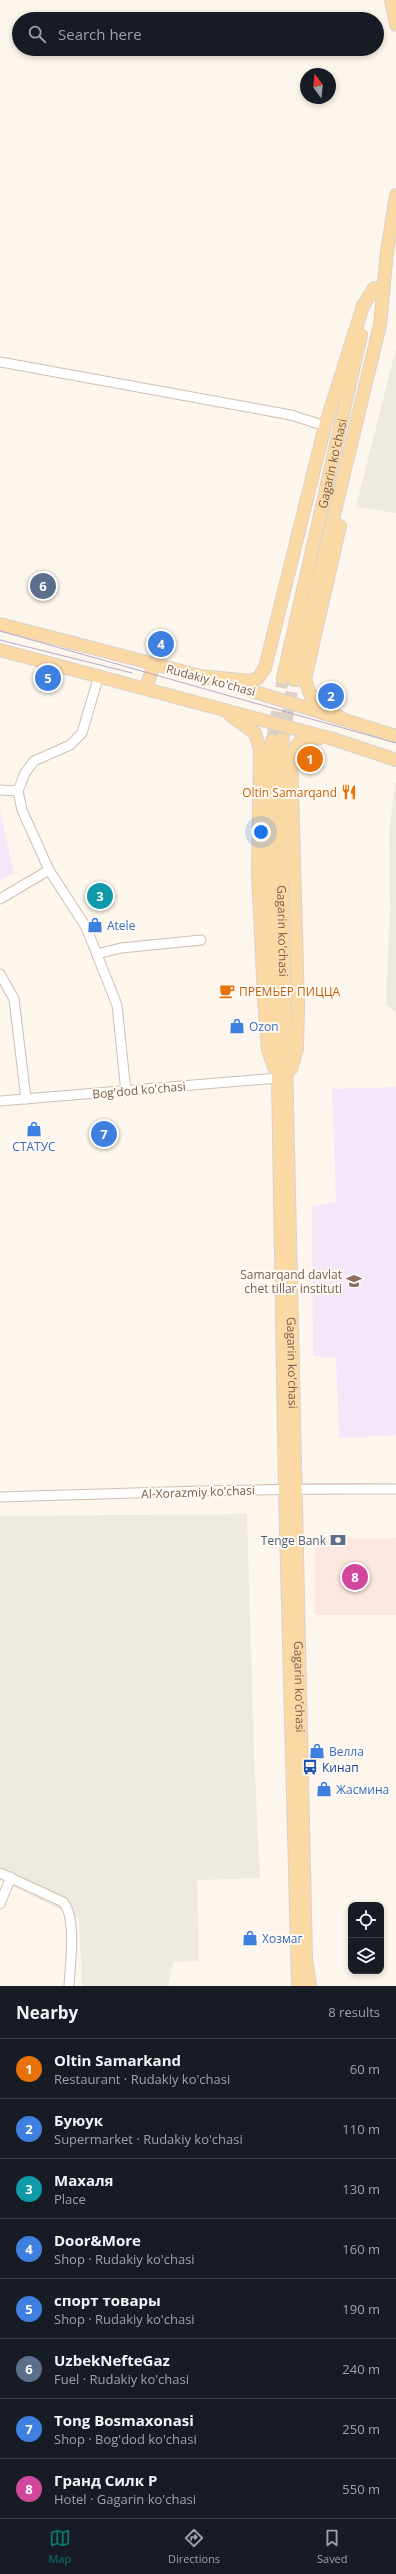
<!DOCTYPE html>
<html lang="en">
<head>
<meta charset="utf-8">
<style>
	body { margin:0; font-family:"Open Sans",sans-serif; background:#242831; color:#f1f3f6 }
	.controls { position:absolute; right:12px; bottom:12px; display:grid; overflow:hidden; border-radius:8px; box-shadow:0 2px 6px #0003 }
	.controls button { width:36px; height:36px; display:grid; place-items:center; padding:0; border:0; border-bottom:1px solid #363941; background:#171b24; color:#f1f3f6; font:20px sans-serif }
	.compass { position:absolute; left:300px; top:68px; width:36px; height:36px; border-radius:50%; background:#171b24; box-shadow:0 2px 6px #0003; rotate:345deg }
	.you { position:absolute; left:261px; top:832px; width:14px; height:14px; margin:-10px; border:3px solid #fff; border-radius:50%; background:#1a73e8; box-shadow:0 0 0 6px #1a73e833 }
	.badge { display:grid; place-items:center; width:26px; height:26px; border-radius:50%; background:#0f766e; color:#fff; font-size:13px; font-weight:700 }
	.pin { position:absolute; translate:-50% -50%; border:2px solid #fff; box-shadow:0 1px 4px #0006 }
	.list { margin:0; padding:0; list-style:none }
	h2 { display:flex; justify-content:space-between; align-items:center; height:52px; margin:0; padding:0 16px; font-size:17px }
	h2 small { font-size:13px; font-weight:400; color:#9ea1a6 }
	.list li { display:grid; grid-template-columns:26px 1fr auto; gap:12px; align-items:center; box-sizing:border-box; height:60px; padding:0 16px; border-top:1px solid #363941 }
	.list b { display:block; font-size:15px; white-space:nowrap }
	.list p { margin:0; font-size:13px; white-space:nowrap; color:#9ea1a6 }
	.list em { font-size:13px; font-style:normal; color:#9ea1a6 }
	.icon { flex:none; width:22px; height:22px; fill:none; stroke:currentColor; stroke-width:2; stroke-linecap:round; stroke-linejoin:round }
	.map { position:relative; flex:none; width:396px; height:1986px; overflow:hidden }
	.search { position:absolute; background:#171b24; box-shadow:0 2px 6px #0003; left:12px; right:12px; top:12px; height:44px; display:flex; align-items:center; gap:10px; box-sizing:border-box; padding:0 14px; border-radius:22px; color:#9ea1a6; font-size:15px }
	.sheet { height:532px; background:#171b24 }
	nav { display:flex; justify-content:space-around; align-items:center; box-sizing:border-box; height:56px; border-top:1px solid #363941; background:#171b24; font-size:11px; color:#9ea1a6 }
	nav a { display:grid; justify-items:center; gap:2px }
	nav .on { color:#0f766e }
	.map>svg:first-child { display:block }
	.commercial { fill:#fde8e0 }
	.industrial { fill:#efe9e4 }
	.education { fill:#f3e8fa }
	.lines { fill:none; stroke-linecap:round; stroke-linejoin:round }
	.major-tunnel { stroke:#dcd0c4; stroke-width:12; stroke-dasharray:12 6; stroke-linecap:butt }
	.minor-casing { stroke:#d1beb0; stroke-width:11 }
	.major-casing { stroke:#dad1cd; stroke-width:14 }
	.minor { stroke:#fff; stroke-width:9 }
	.major { stroke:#fbd9a5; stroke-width:12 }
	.tram { stroke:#b9a8c9; stroke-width:1 }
	.labels { text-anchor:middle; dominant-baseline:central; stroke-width:4; stroke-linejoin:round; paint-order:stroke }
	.street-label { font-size:12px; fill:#7a5c4d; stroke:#fffaf3 }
	.food-label { font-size:12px; fill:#c56008; stroke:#fffaf3; text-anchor:end }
	.shop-label { font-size:12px; fill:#366cbe; stroke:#fffaf3; text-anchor:start }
	.education-label { font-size:12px; fill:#785e54; stroke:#fffaf3; text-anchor:end }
	.service-label { font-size:12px; fill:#4e5e75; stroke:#fffaf3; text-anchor:end }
	.transit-label { font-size:12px; fill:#164399; stroke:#fffaf3; text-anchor:start }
</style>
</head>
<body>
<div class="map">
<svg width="396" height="1986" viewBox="0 0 396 1986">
	<rect width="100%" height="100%" fill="#fdf6ec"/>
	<polygon class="commercial" points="396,1538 396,1615 315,1615 315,1539"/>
	<g class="industrial">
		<polygon points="396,348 396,513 356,507"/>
		<polygon points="395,783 396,783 396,1013 386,1004 390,908 389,833"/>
		<polygon points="247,1514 254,1752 260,1878 197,1880 199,1961 173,1962 168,1986 82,1986 79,1919 0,1880 0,1516"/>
	</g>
	<g class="education">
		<polygon points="0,810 14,873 0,880"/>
		<polygon points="396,1087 396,1435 339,1438 336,1358 313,1356 312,1206 336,1202 332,1089"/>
	</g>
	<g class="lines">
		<g class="major-tunnel">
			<polyline points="283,739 294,680"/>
			<polyline points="272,741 283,678"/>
		</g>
		<defs>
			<g id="minor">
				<polyline points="0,362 291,415 325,426"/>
				<polyline points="0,790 18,791 25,773 34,761 70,745 82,733 99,675"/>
				<polyline points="18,791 22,810 49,870"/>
				<polyline points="0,899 49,870 86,927 117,1005 126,1092"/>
				<polyline points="97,954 121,948 201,940"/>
				<polyline points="0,974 14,999 26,1099"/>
				<polyline points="0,1101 278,1078"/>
				<path d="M0,1497C132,1493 264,1488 396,1489"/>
				<path d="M0,1873L63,1902C77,1917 70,1966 69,1986"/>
				<polyline points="0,1904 11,1877"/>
			</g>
			<g id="major">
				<polyline points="391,0 396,25"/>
				<polyline points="340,526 305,679 312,700 343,719"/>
				<polyline points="0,624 208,678"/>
				<polyline points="0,650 333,739 396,760"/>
				<polyline points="200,676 251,681 258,678 265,668 325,426 363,306 374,288"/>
				<path id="s1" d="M283,678L361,335"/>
				<polyline points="294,680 380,325 387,252 396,195"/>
				<polyline points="233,685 396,736"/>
				<polyline points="146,687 154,665"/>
				<polyline points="230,715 255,733 260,750 258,873 264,1000 268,1050 274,1067"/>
				<path id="s2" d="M283,739L280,788L306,1958L310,1986"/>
				<polyline points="272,741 268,808 278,1078 285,1489 298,1986"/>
				<polyline points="291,1069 297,1049 298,1005 291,756 299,742 320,738"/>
			</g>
		</defs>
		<use href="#minor" class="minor-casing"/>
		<use href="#major" class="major-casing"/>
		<use href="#minor" class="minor"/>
		<use href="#major" class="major"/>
		<g class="tram">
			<polyline points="0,631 396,743"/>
			<polyline points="0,640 132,673"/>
		</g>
	</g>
	<defs>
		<symbol id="restaurant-bare" viewBox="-9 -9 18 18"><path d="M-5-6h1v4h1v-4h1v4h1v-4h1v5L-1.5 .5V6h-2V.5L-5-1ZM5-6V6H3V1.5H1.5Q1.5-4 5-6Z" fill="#e8710a" stroke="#fffaf3" stroke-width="2.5" paint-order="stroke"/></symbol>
		<symbol id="shop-bare" viewBox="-9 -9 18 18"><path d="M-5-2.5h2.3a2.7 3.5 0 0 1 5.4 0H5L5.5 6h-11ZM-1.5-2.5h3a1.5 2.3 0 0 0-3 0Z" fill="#3f7fe0" stroke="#fffaf3" stroke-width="2.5" paint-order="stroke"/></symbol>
		<symbol id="cafe-bare" viewBox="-9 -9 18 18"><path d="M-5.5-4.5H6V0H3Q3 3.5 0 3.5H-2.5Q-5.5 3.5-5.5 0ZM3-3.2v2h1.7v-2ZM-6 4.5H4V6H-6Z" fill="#e8710a" stroke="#fffaf3" stroke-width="2.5" paint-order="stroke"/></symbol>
		<symbol id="university-bare" viewBox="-9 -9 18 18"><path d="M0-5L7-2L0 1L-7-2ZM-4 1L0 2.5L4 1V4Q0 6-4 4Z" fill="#8d6e63" stroke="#fffaf3" stroke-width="2.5" paint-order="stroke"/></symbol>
		<symbol id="bank-bare" viewBox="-9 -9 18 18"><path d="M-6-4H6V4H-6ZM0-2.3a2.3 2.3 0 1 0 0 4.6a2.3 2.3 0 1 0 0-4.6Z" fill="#5c6f8a" stroke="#fffaf3" stroke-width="2.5" paint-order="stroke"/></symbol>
		<symbol id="bus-bare" viewBox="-9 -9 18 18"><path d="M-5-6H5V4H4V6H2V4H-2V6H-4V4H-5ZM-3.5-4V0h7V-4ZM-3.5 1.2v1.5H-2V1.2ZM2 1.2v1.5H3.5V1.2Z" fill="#1a4fb4" stroke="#fffaf3" stroke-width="2.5" paint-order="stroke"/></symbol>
	</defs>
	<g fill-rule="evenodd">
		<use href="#restaurant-bare" x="338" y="781" width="22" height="22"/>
		<use href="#shop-bare" x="84" y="914" width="22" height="22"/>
		<use href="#cafe-bare" x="216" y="980" width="22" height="22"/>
		<use href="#shop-bare" x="226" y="1015" width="22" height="22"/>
		<use href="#shop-bare" x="23" y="1118" width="22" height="22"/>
		<use href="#university-bare" x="343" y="1270" width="22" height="22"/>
		<use href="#bank-bare" x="327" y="1529" width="22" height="22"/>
		<use href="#shop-bare" x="306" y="1740" width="22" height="22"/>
		<use href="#bus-bare" x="299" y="1756" width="22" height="22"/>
		<use href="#shop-bare" x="313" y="1778" width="22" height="22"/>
		<use href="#shop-bare" x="239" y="1927" width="22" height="22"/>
	</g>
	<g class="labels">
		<g class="street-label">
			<text stroke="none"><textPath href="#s1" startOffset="220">Gagarin ko'chasi</textPath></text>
			<text transform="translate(211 680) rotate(15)">Rudakiy ko'chasi</text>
			<text stroke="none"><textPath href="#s2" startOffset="192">Gagarin ko'chasi</textPath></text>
			<text transform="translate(139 1090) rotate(-5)">Bog'dod ko'chasi</text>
			<text stroke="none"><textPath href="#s2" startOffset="624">Gagarin ko'chasi</textPath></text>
			<text transform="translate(198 1492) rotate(-2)">Al-Xorazmiy ko'chasi</text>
			<text stroke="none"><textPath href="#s2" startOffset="948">Gagarin ko'chasi</textPath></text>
		</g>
		<g class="food-label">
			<text x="337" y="792">Oltin Samarqand</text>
			<text x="239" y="991" text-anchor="start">ПРЕМЬЕР ПИЦЦА</text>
		</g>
		<g class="shop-label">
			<text x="107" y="925">Atele</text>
			<text x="249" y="1026">Ozon</text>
			<text x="34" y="1146" text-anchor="middle">СТАТУС</text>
			<text x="329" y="1751">Велла</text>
			<text x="336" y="1789">Жасмина</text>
			<text x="262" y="1938">Хозмаг</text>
		</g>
		<g class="education-label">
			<text x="342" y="1274">Samarqand davlat<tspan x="342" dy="14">chet tillar instituti</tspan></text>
		</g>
		<g class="service-label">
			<text x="326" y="1540">Tenge Bank</text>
		</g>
		<g class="transit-label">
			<text x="322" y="1767">Кинап</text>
		</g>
	</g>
</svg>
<div class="controls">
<button><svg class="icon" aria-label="locate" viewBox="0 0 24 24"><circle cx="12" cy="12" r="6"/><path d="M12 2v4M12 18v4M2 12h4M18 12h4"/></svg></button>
<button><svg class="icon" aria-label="layers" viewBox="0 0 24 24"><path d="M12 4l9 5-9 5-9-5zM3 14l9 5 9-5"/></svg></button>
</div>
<svg class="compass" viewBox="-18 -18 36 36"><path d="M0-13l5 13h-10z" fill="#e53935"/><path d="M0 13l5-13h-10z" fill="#9ea1a6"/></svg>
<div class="you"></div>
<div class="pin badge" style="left:310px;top:759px;background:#e8710a">1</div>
<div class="pin badge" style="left:331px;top:696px;background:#3f7fe0">2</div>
<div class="pin badge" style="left:100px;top:896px;background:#0f9aa8">3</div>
<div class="pin badge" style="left:161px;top:644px;background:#3f7fe0">4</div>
<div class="pin badge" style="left:48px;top:678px;background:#3f7fe0">5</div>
<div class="pin badge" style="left:43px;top:586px;background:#5c6f8a">6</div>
<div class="pin badge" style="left:104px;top:1134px;background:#3f7fe0">7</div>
<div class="pin badge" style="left:355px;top:1577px;background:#d1479c">8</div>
<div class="search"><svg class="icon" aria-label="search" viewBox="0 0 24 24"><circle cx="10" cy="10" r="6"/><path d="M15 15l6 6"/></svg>Search here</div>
</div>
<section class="sheet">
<h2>Nearby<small>8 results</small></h2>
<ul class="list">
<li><span class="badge" style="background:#e8710a">1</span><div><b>Oltin Samarkand</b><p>Restaurant · Rudakiy ko'chasi</p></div><em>60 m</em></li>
<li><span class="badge" style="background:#3f7fe0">2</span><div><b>Буюук</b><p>Supermarket · Rudakiy ko'chasi</p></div><em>110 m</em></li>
<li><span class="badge" style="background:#0f9aa8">3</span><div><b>Махаля</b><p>Place</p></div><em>130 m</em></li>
<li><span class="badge" style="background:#3f7fe0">4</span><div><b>Door&amp;More</b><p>Shop · Rudakiy ko'chasi</p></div><em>160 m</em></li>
<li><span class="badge" style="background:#3f7fe0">5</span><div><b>спорт товары</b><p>Shop · Rudakiy ko'chasi</p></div><em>190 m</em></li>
<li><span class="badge" style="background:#5c6f8a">6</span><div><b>UzbekNefteGaz</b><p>Fuel · Rudakiy ko'chasi</p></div><em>240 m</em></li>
<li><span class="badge" style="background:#3f7fe0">7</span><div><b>Tong Bosmaxonasi</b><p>Shop · Bog'dod ko'chasi</p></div><em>250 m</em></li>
<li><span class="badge" style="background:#d1479c">8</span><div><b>Гранд Силк Р</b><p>Hotel · Gagarin ko'chasi</p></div><em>550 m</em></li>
</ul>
</section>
<nav>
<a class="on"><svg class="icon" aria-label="map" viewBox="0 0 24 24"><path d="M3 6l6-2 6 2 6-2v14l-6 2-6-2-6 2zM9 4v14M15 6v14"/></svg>Map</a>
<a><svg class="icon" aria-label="directions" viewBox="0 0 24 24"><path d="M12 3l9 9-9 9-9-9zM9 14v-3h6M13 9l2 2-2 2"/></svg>Directions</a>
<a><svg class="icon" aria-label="saved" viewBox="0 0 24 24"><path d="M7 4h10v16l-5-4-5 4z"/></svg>Saved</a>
</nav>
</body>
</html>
